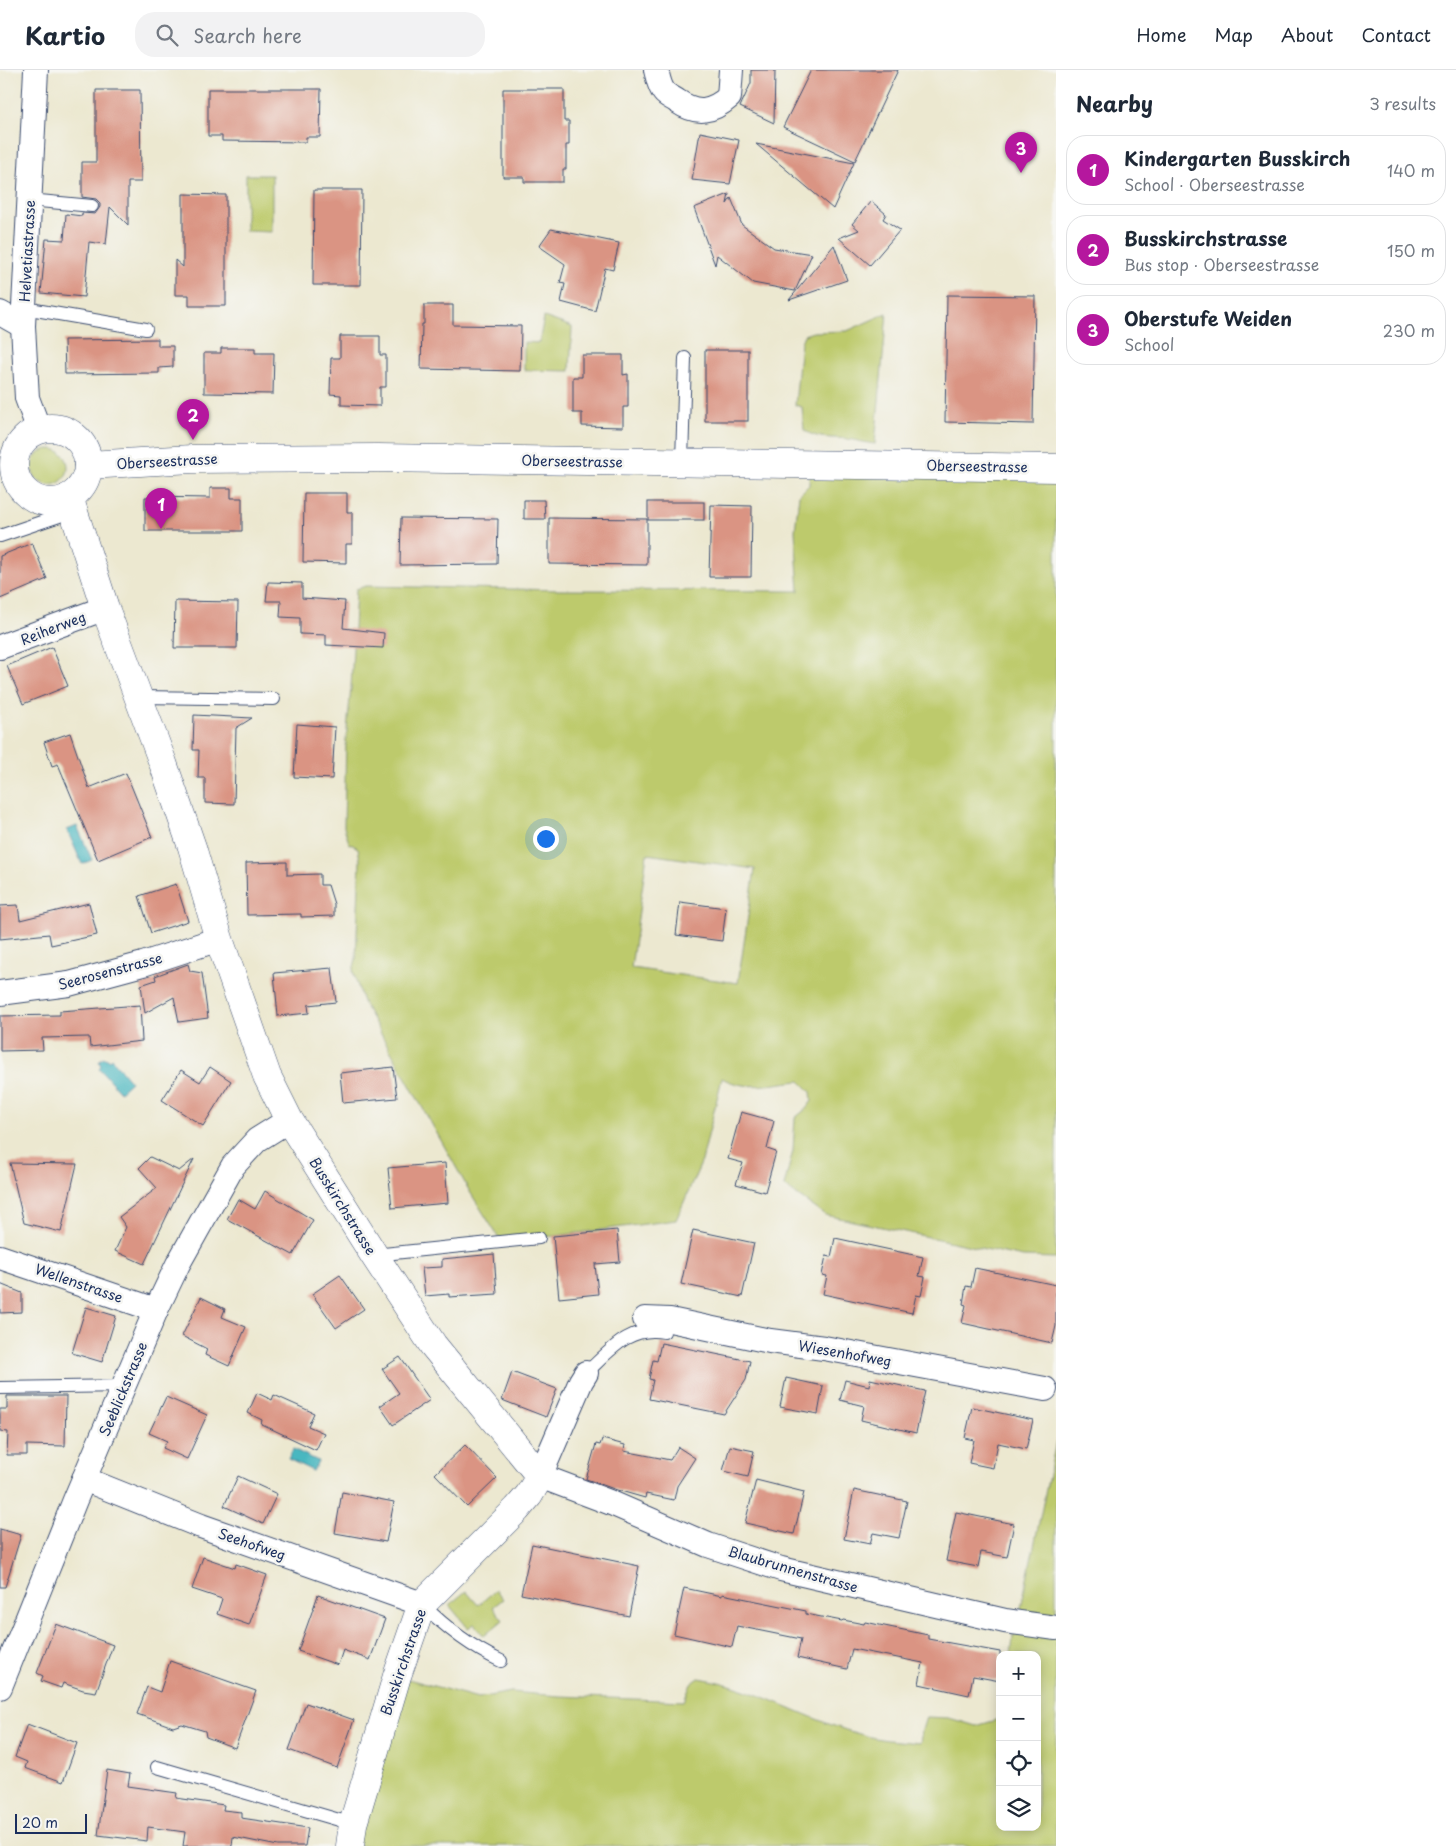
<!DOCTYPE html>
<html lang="en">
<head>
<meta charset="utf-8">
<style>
	body { margin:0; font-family:"Playpen Sans",sans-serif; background:#f2f2f3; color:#1f2937 }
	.controls { position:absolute; right:15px; bottom:15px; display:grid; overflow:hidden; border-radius:10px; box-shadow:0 2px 12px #0003 }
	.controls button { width:45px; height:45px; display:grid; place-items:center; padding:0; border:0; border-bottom:1px solid #e0e1e3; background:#fff; color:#1f2937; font:25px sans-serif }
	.scale { position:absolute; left:15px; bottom:12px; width:72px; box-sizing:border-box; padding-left:5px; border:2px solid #1b2f5e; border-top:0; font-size:14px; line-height:18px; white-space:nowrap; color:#1b2f5e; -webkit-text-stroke:4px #f6f6f2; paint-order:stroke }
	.you { position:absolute; left:545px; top:768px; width:18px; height:18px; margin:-12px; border:4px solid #fff; border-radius:50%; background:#1a73e8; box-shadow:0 0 0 8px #1a73e833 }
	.badge { display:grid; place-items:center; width:32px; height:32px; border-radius:50%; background:#b5179e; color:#fff; font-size:16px; font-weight:700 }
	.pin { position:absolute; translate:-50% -41px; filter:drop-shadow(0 1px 2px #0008) }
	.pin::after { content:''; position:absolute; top:26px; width:18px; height:15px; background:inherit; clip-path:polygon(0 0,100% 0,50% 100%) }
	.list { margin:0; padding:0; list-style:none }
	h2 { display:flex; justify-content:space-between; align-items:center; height:65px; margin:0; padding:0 20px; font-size:21px }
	h2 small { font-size:16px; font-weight:400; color:#747a83 }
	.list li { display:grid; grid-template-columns:32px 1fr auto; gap:15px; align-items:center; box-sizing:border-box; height:70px; margin:0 10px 10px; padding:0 10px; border:1px solid #e0e1e3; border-radius:20px }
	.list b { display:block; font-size:19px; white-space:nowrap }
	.list p { margin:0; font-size:16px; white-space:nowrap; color:#747a83 }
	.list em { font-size:16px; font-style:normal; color:#747a83 }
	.icon { flex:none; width:28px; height:28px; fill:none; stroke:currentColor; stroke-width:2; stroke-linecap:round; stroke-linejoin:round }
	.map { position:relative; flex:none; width:1056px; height:1776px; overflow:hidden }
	header { display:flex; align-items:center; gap:30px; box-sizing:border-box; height:70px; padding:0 25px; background:#fff; border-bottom:1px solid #e0e1e3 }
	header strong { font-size:24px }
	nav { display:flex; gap:28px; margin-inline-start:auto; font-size:18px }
	.search { width:350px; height:45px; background:#f2f2f3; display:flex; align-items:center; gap:12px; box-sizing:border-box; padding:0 18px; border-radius:20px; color:#747a83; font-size:19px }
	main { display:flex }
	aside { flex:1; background:#fff }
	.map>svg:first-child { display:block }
	.green { fill:#bdca6c; stroke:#6c7c65; fill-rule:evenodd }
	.water { fill:#48b7c0; stroke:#32738f }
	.building { fill:#da9483 }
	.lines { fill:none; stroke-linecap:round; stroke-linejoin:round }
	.service-casing { stroke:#3a4b6f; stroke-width:14 }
	.minor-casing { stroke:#3a4b6f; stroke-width:26 }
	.tertiary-casing { stroke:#3a4b6f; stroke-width:29 }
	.service { stroke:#fff; stroke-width:12 }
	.minor { stroke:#fff; stroke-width:24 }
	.tertiary { stroke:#fff; stroke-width:28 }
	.labels { text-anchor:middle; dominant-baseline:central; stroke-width:5; stroke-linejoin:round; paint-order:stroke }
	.street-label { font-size:14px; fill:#1b2f5e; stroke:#f6f6f2 }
</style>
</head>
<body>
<header>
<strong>Kartio</strong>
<div class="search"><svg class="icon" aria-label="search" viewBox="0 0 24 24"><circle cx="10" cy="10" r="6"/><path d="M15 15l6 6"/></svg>Search here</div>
<nav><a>Home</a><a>Map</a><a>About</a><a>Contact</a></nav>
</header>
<main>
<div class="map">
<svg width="1056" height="1776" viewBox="0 0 1056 1776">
	<rect width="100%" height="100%" fill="#f6f6f2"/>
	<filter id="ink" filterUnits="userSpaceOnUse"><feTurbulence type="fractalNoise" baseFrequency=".02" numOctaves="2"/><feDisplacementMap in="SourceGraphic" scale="10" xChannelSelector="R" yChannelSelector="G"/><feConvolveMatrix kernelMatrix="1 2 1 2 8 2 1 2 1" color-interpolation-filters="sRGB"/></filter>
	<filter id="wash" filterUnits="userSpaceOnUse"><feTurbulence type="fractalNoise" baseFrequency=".0096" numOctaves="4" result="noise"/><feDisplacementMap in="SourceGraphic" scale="20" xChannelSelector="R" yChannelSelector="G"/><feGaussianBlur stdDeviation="1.12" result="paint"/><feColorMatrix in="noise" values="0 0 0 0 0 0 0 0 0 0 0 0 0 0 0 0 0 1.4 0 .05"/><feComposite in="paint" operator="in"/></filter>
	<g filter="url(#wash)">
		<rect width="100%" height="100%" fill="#ece8d0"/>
		<g class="green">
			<polygon points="246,105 272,105 272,162 246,161"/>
			<path d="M887,243L875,374C865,373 856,370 847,369C832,367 817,370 804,360L802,337L795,335L801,272L804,265L813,262L847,261Z"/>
			<polygon points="544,247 572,257 570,301 524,300 524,272 539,273"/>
			<circle cx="50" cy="397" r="18"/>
			<path d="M810,393L1056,398V1188L1023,1187L825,1145L784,1116L793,1081L795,1048L806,1039L812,1031L811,1022L800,1011C774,1013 747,1022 722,1008L702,1091L676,1150L539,1168H499L470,1122L363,932L353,901L356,889L360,790L358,778L349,773L344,757L346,670L351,618L356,519L366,516L561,520L799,521L795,461L799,425L809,415ZM647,784L755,799L738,913L631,898Z"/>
			<path d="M1056,1372V1776H350L397,1606L478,1628L511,1622L559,1626L684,1631L691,1614L699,1608C758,1617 809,1652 867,1666C884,1671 903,1671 920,1673L922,1660L926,1647L949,1648L976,1656L1000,1649V1757H1037V1585H1011L1014,1560L1019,1547Z"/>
			<polygon points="496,1520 503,1529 493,1537 503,1550 484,1566 474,1554 468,1558 449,1535 466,1521 478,1535"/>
		</g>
		<g class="water">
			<polygon points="77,756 92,790 82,794 67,760"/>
			<polygon points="103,987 109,990 111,988 131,1012 120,1022 99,998 101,996 99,991"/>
			<polygon points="293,1379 318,1391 313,1401 288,1389"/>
		</g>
		<g id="blocks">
			<g class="building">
				<polygon points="751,0 775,0 774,53 740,37 751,13"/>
				<polygon points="811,0 898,0 855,91 783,57"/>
				<polygon points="208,19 321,19 320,67 306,67 306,72 222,71 222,66 208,66"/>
				<polygon points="503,19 564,19 564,51 569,51 569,75 566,75 566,99 563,99 563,112 524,112 524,107 503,107"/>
				<polygon points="96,20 140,20 141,112 128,112 128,155 110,137 106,174 89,172 84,227 41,223 46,169 64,170 66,144 82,146 82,143 95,144 100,137 100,133 96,129 82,127 82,92 96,92"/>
				<polygon points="700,62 739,70 730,114 692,110"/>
				<polygon points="756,74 854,93 833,139"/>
				<polygon points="314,120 362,120 361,215 313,215"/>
				<polygon points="183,124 226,125 226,236 189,236 189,225 175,225 175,190 183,197"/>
				<polygon points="729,124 727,134 731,128 742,155 774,178 812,184 795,221 753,213 717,185 715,195 694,138"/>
				<polygon points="871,131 886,144 883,149 900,160 870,195 839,168 859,160 852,154"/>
				<polygon points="551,159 619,173 613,200 605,198 595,241 561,232 565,214 560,213 565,194 539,176"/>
				<polygon points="834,175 847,210 789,230"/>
				<polygon points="947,225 1035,226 1033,354 945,352"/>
				<polygon points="424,235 453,235 453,255 521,256 520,301 421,299 422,254 424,254"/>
				<polygon points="340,266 380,266 380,285 386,285 386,317 380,317 380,336 341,335 341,325 330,324 331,288 340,288"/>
				<polygon points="158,269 158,276 173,276 173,297 159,298 159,303 65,304 64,270"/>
				<polygon points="221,278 255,278 255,283 274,283 273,324 204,323 204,283 221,283"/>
				<rect x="705" y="280" width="43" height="71"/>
				<polygon points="582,285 623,285 623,305 628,304 628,337 623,337 623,357 582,356 582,343 573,343 573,307 582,307"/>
				<polygon points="210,418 231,418 231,428 242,428 242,461 145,461 145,427 210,428"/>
				<polygon points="304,423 347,423 347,442 352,442 352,474 346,474 346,493 303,492"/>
				<polygon points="524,430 544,430 545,449 524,449"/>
				<rect x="648" y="432" width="56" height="18"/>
				<polygon points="711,435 752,436 751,507 709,507"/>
				<polygon points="401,448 498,449 497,494 400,495"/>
				<polygon points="549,448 647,449 647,495 549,494"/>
				<polygon points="32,473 47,509 0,529 0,486"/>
				<polygon points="268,512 302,513 302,528 345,531 343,558 384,563 383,578 326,575 326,565 300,564 300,548 280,547 281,531 266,531"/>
				<polygon points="175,531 238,532 237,578 174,578"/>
				<polygon points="52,577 68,616 23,634 7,596"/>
				<polygon points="194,645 252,648 236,658 234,734 205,733 205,708 198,708 199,680 193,680"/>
				<polygon points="297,654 335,657 332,709 294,707"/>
				<polygon points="70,663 89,718 126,703 152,767 98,790 58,694 52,696 44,672"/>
				<polygon points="287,792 287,805 320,804 320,815 328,815 334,834 334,846 301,847 301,844 247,845 246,793"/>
				<polygon points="176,814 188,851 151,863 139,826"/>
				<polygon points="680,832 726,838 722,871 676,865"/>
				<polygon points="89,833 97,865 51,875 49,864 0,869 0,836 18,835 20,850"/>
				<polygon points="188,894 190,901 202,903 208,948 179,952 174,927 145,943 141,915 156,910 155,906"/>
				<polygon points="332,898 336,932 308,935 309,943 278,946 274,903"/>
				<polygon points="140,935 142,971 90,977 89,967 42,968 43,980 0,981 0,946 60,945 60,941"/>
				<polygon points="210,997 231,1011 203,1056 162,1030 181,1000 200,1012"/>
				<polygon points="393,997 397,1028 343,1033 340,1003"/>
				<polygon points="741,1042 774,1051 767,1079 776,1082 765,1122 736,1114 743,1093 728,1089"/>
				<polygon points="150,1087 179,1101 194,1089 144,1194 115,1181 126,1157 119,1147 157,1118 139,1098"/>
				<polygon points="10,1093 77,1094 61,1162 24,1153"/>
				<polygon points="445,1093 448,1133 392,1138 388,1098"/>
				<polygon points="265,1121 313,1150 293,1185 227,1149 238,1129 255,1139"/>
				<polygon points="617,1160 620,1192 595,1194 598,1224 559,1228 553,1166"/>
				<polygon points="693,1160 754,1173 742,1227 681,1214"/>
				<polygon points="835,1168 923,1187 919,1206 925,1207 921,1226 916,1225 912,1243 823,1224 827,1206 822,1205 826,1186 831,1187"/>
				<polygon points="494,1184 497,1224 449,1227 449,1224 425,1226 422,1198 442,1197 442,1189"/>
				<polygon points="975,1198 1056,1215 1056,1256 1052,1273 962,1253 966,1235 963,1234 966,1216 971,1217"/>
				<polygon points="340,1205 364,1239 336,1258 312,1224"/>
				<polygon points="0,1214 22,1223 22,1242 0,1243"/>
				<polygon points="201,1227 225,1239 222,1247 246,1257 229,1296 205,1285 207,1279 182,1266"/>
				<polygon points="86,1237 116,1246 102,1292 72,1283"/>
				<polygon points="661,1273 750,1291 746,1310 724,1344 649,1329 653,1310 649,1309 653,1290 657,1291"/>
				<polygon points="400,1287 430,1330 393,1355 380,1336 399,1323 382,1299"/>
				<polygon points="512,1302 557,1319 546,1347 502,1330"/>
				<polygon points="786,1308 823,1316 818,1344 780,1337"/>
				<polygon points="870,1309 925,1321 916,1363 861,1350 864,1336 840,1330 845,1310 869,1316"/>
				<polygon points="257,1323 272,1330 274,1325 314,1343 308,1356 324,1363 316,1380 261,1354 262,1350 248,1343"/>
				<polygon points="7,1326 66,1326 65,1376 27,1375 27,1385 7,1385 8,1362 0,1361 0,1339 7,1339"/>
				<polygon points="166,1327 207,1345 187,1389 163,1378 167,1371 149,1363"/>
				<polygon points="972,1337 1033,1350 1026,1379 998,1373 993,1398 969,1393 974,1370 965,1368"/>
				<polygon points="602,1369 625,1375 624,1381 670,1390 678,1377 695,1388 677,1416 674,1430 646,1424 645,1428 617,1420 586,1409 596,1374 600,1375"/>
				<polygon points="465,1375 497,1408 467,1437 435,1404"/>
				<polygon points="730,1376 754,1381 748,1407 723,1401"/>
				<polygon points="238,1406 277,1424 263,1454 224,1436"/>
				<polygon points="756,1410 804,1422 794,1464 745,1453"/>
				<polygon points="854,1420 907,1431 899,1468 873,1463 870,1474 844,1469"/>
				<polygon points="342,1422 394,1432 386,1472 335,1463"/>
				<polygon points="956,1442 1014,1454 1007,1487 981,1482 978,1497 946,1491"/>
				<polygon points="0,1459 21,1465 5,1517 0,1517"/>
				<polygon points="532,1474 639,1496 629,1546 521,1524"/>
				<polygon points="203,1487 235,1498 236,1494 267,1505 249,1555 217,1544 222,1529 192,1519"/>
				<polygon points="684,1518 722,1526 722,1524 806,1541 806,1544 842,1551 843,1550 864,1554 865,1552 928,1565 928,1569 1000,1582 1000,1611 973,1606 969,1625 919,1614 923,1593 852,1579 847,1599 797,1588 801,1569 737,1556 732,1577 674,1564"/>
				<polygon points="318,1525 385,1549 370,1590 343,1580 338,1595 298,1581"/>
				<polygon points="56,1554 113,1575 96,1622 83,1620 63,1613 61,1618 41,1611 43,1606 37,1603"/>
				<polygon points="170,1591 256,1621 235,1678 206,1667 205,1661 182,1654 173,1657 137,1644 147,1617 160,1622"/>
				<polygon points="306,1633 354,1650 337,1698 289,1680"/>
				<polygon points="27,1654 77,1673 63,1712 25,1698 27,1692 15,1687"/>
				<polygon points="107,1700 130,1704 128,1716 177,1723 176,1728 224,1735 223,1740 241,1742 241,1748 308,1758 305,1776 278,1776 233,1767 232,1776 183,1776 185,1762 148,1757 147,1771 98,1765"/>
			</g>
		</g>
	</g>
	<g filter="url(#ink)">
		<use href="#blocks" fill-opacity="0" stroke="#3a4b6f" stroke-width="1"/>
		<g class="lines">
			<defs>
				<g id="service">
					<polyline points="29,130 92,136"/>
					<polyline points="24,238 146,259"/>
					<polyline points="682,392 685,288"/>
					<polyline points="0,466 74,441"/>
					<polyline points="139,627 274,629"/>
					<polyline points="374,1185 539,1168"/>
					<path d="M586,1303C610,1281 629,1255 664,1262"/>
					<polyline points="0,1318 125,1316"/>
					<path d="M422,1534C446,1558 471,1577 501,1591"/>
					<polyline points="157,1697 353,1754"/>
				</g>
				<g id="minor">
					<polyline points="36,0 23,256 27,328 39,360"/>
					<path d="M656,0C658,7 659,16 664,22C667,26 673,28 677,31C696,44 711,43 729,27L731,0"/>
					<polyline points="0,243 23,256"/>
					<polyline points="0,577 105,538"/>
					<polyline points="0,923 69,914 143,894 219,869"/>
					<polyline points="0,1187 156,1240"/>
					<polyline points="645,1249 670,1250 770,1271 824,1278 1045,1319"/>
					<polyline points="586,1303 581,1311 540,1406 609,1432 708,1475 781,1499 1005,1551 1056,1558"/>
					<polyline points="84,1409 201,1456 422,1534"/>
					<polyline points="0,1617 75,1430 156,1240 178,1194 233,1096 257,1070 289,1050"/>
				</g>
				<g id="tertiary">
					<circle cx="51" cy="395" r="37"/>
					<polyline points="88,395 192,389 378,388 1056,398"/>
					<polyline points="69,427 105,538 163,693 192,777 219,869 267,1006 289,1050 374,1185 433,1275 540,1406 529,1425 517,1439 422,1534 397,1606 353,1754 350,1776"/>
				</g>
			</defs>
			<use href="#service" class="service-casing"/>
			<use href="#minor" class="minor-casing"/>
			<use href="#tertiary" class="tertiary-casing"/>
			<use href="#service" class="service"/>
			<use href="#minor" class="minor"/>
			<use href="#tertiary" class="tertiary"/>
		</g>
	</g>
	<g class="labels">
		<g class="street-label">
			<text transform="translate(27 181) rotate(-87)">Helvetiastrasse</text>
			<text transform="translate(167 391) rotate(-3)">Oberseestrasse</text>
			<text transform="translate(572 391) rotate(1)">Oberseestrasse</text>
			<text transform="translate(977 396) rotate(1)">Oberseestrasse</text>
			<text transform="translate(53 558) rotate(-21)">Reiherweg</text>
			<text transform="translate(110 901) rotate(-15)">Seerosenstrasse</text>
			<text transform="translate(343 1136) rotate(58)">Busskirchstrasse</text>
			<text transform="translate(79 1213) rotate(19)">Wellenstrasse</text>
			<text transform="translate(845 1283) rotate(10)">Wiesenhofweg</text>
			<text transform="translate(123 1319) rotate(-67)">Seeblickstrasse</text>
			<text transform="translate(252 1474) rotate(19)">Seehofweg</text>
			<text transform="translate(793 1499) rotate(16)">Blaubrunnenstrasse</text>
			<text transform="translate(403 1592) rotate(-71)">Busskirchstrasse</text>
		</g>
	</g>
</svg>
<div class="controls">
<button>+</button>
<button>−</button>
<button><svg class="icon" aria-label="locate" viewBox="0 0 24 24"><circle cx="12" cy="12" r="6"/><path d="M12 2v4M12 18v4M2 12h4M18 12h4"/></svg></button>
<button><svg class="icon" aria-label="layers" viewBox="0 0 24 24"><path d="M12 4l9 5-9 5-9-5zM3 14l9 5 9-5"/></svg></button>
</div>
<div class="scale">20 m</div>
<div class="you"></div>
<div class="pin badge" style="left:161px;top:459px">1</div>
<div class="pin badge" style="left:193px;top:370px">2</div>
<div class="pin badge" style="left:1021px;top:103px">3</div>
</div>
<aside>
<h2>Nearby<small>3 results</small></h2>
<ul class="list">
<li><span class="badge">1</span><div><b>Kindergarten Busskirch</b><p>School · Oberseestrasse</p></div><em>140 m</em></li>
<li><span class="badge">2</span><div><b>Busskirchstrasse</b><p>Bus stop · Oberseestrasse</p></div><em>150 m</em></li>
<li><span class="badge">3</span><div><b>Oberstufe Weiden</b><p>School</p></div><em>230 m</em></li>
</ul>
</aside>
</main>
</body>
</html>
